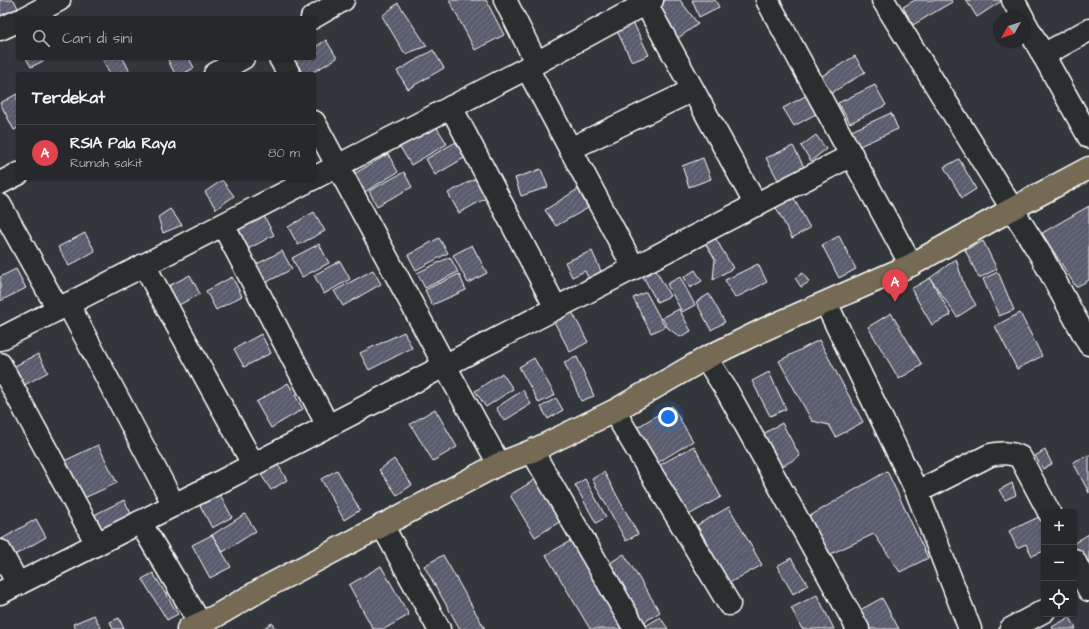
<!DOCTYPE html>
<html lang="id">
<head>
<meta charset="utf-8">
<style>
	body { margin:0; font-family:"Architects Daughter",sans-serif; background:#2e3034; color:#f1f3f6 }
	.controls { position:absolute; right:12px; bottom:12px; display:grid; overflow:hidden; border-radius:4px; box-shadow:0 1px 3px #0004 }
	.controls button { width:36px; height:36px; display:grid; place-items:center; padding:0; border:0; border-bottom:1px solid #424448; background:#26282c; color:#f1f3f6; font:20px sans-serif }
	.compass { position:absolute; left:993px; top:12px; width:36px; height:36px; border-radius:50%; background:#26282c; box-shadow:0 1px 3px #0004; rotate:231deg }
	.you { position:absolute; left:668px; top:417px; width:14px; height:14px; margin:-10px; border:3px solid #fff; border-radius:50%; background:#1a73e8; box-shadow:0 0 0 6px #1a73e833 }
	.badge { display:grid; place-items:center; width:26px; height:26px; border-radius:50%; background:#db2777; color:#fff; font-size:13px; font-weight:700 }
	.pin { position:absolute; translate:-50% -33px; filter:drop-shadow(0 1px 2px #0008) }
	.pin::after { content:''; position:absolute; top:21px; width:14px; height:12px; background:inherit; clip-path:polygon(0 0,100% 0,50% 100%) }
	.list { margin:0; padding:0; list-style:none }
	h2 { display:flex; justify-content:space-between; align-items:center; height:52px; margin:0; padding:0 16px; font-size:17px }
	h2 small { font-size:13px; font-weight:400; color:#a4a6a9 }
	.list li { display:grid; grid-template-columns:26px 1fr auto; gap:12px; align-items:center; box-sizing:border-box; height:56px; padding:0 16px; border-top:1px solid #424448 }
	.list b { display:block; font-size:15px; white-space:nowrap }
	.list p { margin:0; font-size:13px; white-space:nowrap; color:#a4a6a9 }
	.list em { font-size:13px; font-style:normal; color:#a4a6a9 }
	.icon { flex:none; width:22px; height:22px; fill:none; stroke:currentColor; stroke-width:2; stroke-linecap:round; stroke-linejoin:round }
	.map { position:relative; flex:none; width:1089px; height:629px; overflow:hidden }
	.search { position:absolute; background:#26282c; box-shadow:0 1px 3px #0004; left:16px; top:16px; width:300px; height:44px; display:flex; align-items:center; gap:10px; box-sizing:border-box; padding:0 14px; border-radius:4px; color:#a4a6a9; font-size:15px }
	.panel { position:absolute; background:#26282c; box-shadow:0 1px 3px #0004; left:16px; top:72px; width:300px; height:108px; border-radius:4px }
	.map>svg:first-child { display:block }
	.building { fill:url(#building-hatch); stroke:#fff }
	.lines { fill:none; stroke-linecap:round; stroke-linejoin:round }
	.minor-casing { stroke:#fff; stroke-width:25 }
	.major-casing { stroke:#fff; stroke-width:25 }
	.minor { stroke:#2a2d2e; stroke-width:22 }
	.major { stroke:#746b52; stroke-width:22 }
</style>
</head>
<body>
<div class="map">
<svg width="1089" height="629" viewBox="0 0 1089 629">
	<defs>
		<pattern id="building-hatch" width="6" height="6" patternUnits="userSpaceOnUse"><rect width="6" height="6" fill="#585c6d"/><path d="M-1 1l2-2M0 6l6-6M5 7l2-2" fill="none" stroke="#717483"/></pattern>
	</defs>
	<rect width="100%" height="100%" fill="#33363b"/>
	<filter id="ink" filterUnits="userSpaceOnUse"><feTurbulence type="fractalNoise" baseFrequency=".025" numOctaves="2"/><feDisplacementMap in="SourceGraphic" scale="8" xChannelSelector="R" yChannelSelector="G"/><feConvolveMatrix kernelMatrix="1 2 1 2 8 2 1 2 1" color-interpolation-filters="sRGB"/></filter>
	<g filter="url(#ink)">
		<g class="building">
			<polygon points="0,0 14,0 19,10 2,18 0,14"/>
			<polygon points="449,0 486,0 504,35 475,50"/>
			<polygon points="666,0 680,0 698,24 678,38 655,8"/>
			<polygon points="692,0 715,0 719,7 699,17"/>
			<polygon points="915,0 951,0 952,2 913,25 903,7"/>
			<polygon points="966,0 1003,0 977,17"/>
			<polygon points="398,3 427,46 405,54 382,16"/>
			<polygon points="631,18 649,55 632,62 615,27"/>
			<polygon points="326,40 337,58 310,74 298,74 291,61 296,58 314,58 314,48"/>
			<polygon points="433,50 444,68 408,89 397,71"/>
			<polygon points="855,56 865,72 830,94 820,77"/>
			<polygon points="26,58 49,58 31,67"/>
			<polygon points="102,58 123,58 131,74 110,74"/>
			<polygon points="167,58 189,58 194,68 183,74 175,74"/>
			<polygon points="875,85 886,105 850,123 838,103"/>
			<polygon points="813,92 823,110 794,126 783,108"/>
			<polygon points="17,94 18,128 14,130 0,103"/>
			<polygon points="891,113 898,129 855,148 847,133"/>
			<polygon points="436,126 447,144 411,165 400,147"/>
			<polygon points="816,135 826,149 811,161 801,146"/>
			<polygon points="463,138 471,154 435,175 426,159"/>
			<polygon points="793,146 805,169 778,180 766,158"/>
			<polygon points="388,154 398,172 363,193 352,175"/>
			<polygon points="703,158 711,179 689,187 682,166"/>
			<polygon points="959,159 976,189 962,198 944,167"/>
			<polygon points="541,169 548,187 521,196 515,178"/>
			<polygon points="404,172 412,187 377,206 369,191"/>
			<polygon points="480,176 490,196 459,213 448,193"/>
			<polygon points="222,180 234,196 216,209 205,192"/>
			<polygon points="578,189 588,208 556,226 545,210"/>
			<polygon points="791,193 810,228 792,238 773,202"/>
			<polygon points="1089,206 1089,280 1076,287 1042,233"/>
			<polygon points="170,209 182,225 163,233 158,217"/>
			<polygon points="314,212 325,231 298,245 288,227"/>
			<polygon points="264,216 274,235 248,249 238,230"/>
			<polygon points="710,229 733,268 713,280 715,259 700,235"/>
			<polygon points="85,233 95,251 69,266 58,247"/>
			<polygon points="839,236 856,269 839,278 822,245"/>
			<polygon points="439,238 448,253 416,270 408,255"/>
			<polygon points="983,241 997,269 979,278 965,250"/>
			<polygon points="319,244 329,263 302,277 292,258"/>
			<polygon points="472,245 487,273 468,283 453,255"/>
			<polygon points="282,251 292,269 265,283 255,265"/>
			<polygon points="592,251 604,278 591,284 585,271 572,277 565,262"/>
			<polygon points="450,257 458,272 425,288 417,273"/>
			<polygon points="956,259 964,285 976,305 957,317 930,278"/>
			<polygon points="340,261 350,279 324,294 314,275"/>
			<polygon points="652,263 670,296 657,302 639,269"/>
			<polygon points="758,264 767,282 735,298 725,280"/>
			<polygon points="16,269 26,288 0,301 0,277"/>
			<polygon points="373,270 381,284 343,306 334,291"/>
			<polygon points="695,270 702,281 690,288 684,277"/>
			<polygon points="998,272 1014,310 999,316 983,279"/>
			<polygon points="803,273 809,282 801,287 795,278"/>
			<polygon points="459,274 466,290 432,305 425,290"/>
			<polygon points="190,275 200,294 173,308 163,289"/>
			<polygon points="232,277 242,296 216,310 206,291"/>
			<polygon points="680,277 695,305 682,312 667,284"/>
			<polygon points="930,278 951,315 932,325 911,289"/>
			<polygon points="646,292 665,327 651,333 633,298"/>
			<polygon points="709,294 725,322 711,330 696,302"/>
			<polygon points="569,306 588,342 570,352 551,316"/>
			<polygon points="679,309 691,331 680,337 668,328 662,318"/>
			<polygon points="891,313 922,365 899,379 868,327"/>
			<polygon points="1020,313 1042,356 1017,369 995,326"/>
			<polygon points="404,332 412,348 369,370 360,353"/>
			<polygon points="261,334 271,353 244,367 234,349"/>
			<polygon points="819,340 863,422 836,437 829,425 812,421 779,361"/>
			<polygon points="38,354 48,372 21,387 11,368"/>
			<polygon points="577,357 594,396 581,401 564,362"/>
			<polygon points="534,358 555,395 539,403 519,367"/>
			<polygon points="769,372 786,409 770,416 752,381"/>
			<polygon points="502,373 513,389 486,407 475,391"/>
			<polygon points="288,383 303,409 271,428 256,402"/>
			<polygon points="523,390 531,404 504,421 496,408"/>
			<polygon points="556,398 563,410 548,419 541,407"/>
			<polygon points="672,406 693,441 649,468 628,433"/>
			<polygon points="435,409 457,447 433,461 410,424"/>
			<polygon points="782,423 800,456 781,467 763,434"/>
			<polygon points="98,445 117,483 82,499 64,461"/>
			<polygon points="694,446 721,497 685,517 658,466"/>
			<polygon points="1045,450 1052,464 1043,469 1035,456"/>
			<polygon points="1089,455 1089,493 1073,462"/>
			<polygon points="394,459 412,485 397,495 379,470"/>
			<polygon points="277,463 287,480 271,490 260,473"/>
			<polygon points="337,470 360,510 344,520 321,479"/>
			<polygon points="887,471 928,558 900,572 874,534 822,558 803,520"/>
			<polygon points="604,472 638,534 626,541 592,479"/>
			<polygon points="536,479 561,521 535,537 510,495"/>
			<polygon points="585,479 606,517 596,523 575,485"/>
			<polygon points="1012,483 1016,495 1005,500 999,490"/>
			<polygon points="216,487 232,517 212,528 196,498"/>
			<polygon points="124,500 134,519 102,535 92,516"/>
			<polygon points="729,507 762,565 729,583 697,525"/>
			<polygon points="245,514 256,531 223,552 212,535"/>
			<polygon points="1043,515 1044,551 1032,556 1026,544 1017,548 1009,531"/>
			<polygon points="36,519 46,537 10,558 0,540"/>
			<polygon points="1089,534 1089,573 1074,546 1074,543"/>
			<polygon points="212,535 231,567 210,578 192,545"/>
			<polygon points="572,540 623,629 590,629 546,555"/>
			<polygon points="624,554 660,612 638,626 602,568"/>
			<polygon points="443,555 485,629 460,629 424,566"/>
			<polygon points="791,558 808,585 793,594 777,566"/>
			<polygon points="381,566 409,615 384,629 373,629 349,585"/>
			<polygon points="153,573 178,614 167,620 142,579"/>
			<polygon points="817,595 834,629 802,629 791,608"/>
			<polygon points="882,598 899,629 870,629 860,610"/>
			<polygon points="94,615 101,629 76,629 73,624"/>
			<polygon points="660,617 668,629 641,629"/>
			<polygon points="1070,617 1076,629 1053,629 1052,627"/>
			<polygon points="119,618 124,629 113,629 110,622"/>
			<polygon points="272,623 275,629 262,629"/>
		</g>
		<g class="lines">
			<defs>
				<g id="minor">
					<polyline points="505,0 536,62"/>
					<polyline points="767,0 911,265"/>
					<polyline points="883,0 1042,257 1089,344"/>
					<polyline points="1013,0 1023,18"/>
					<polyline points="646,4 756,205"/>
					<polyline points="25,18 59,0"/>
					<polyline points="312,18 343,0"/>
					<polyline points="1023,19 1089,137"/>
					<polyline points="0,29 18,21"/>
					<polyline points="1043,55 1089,30"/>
					<polyline points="280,58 289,74"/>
					<polyline points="527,68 634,268"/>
					<polyline points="215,74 243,58"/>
					<polyline points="451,107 556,308"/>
					<polyline points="314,122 445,366 499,464"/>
					<polyline points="570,149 693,90"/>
					<polyline points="314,178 527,68 652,0"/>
					<polyline points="0,183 18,174"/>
					<polyline points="0,205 58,309"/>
					<polyline points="223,225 328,426"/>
					<polyline points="144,265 253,464"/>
					<polyline points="826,303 917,492 970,629"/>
					<polyline points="68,304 174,505"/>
					<polyline points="0,339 314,178"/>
					<polyline points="706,358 727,391 858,629"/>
					<polyline points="0,364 97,544"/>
					<polyline points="614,411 729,604"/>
					<polyline points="532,451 635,629"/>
					<path d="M917,492L990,455C1002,453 1010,452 1020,457L1049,512"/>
					<polyline points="140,522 200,623"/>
					<polyline points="382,525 439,629"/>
					<polyline points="0,551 18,584"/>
					<polyline points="1074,560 1089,590"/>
					<polyline points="0,593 174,505 214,485 852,155"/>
					<polyline points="1011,629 1044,611"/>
				</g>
				<polyline id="major" points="188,629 216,616 264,588 499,464 532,451 614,411 706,358 765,329 911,265 1012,209 1089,168"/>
			</defs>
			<use href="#minor" class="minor-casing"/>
			<use href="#major" class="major-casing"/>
			<use href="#minor" class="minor"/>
			<use href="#major" class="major"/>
		</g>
	</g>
</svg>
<div class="controls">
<button>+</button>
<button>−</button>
<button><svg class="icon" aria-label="locate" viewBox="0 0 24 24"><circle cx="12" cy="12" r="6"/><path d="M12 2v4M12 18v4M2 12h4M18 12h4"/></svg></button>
</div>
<svg class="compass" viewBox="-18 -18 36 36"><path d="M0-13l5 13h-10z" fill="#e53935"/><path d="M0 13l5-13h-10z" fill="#a4a6a9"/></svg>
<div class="you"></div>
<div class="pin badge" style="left:895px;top:302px;background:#e0444e">A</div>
<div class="search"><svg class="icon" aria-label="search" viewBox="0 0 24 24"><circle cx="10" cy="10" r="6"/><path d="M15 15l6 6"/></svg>Cari di sini</div>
<section class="panel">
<h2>Terdekat<small></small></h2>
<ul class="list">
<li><span class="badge" style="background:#e0444e">A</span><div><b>RSIA Pala Raya</b><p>Rumah sakit</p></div><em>80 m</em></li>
</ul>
</section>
</div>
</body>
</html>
